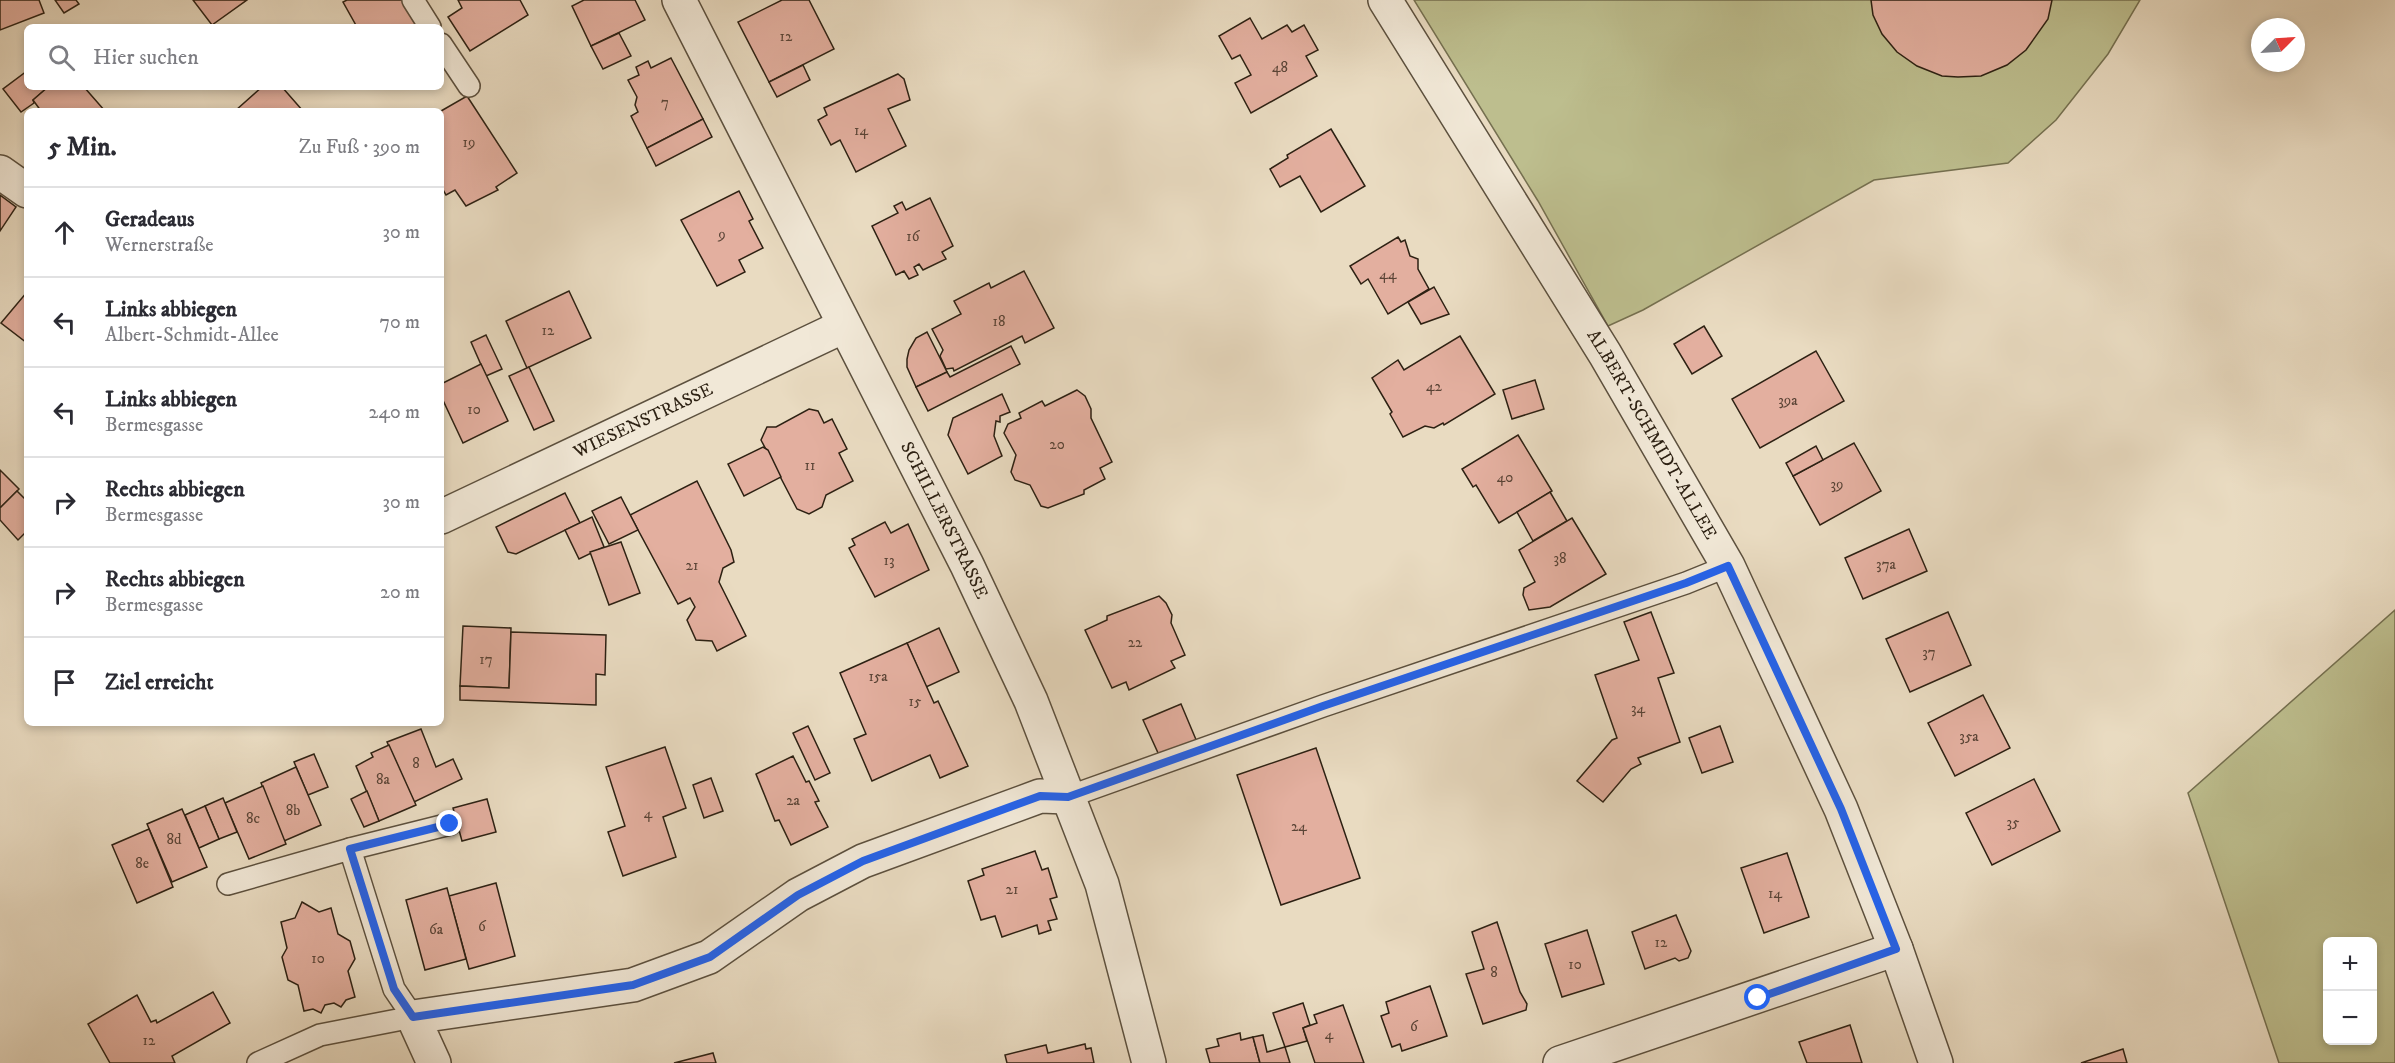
<!DOCTYPE html>
<html lang="de">
<head>
<meta charset="utf-8">
<style>
	body { margin:0; font-family:"IM FELL DW Pica",serif; background:#f2f2f3; color:#2b2b33 }
	.controls { position:absolute; right:18px; bottom:18px; display:grid; overflow:hidden; border-radius:9px; box-shadow:0 3px 9px #0003 }
	.controls button { width:54px; height:54px; display:grid; place-items:center; padding:0; border:0; border-bottom:2px solid #e1e1e2; background:#fff; color:#2b2b33; font:30px sans-serif }
	.compass { position:absolute; left:2251px; top:18px; width:54px; height:54px; border-radius:50%; background:#fff; box-shadow:0 3px 9px #0003; rotate:66deg }
	.stop { position:absolute; width:18px; height:18px; margin:-14px; border:4px solid #2563eb; border-radius:50%; background:#fff }
	.stop.end { background:#2563eb; border-color:#fff; box-shadow:0 2px 6px #0008 }
	.list { margin:0; padding:0; list-style:none }
	h2 { display:flex; justify-content:space-between; align-items:center; height:78px; margin:0; padding:0 24px; font-size:26px }
	h2 small { font-size:20px; font-weight:400; color:#7c7c81 }
	.list li { display:grid; grid-template-columns:39px 1fr auto; gap:18px; align-items:center; box-sizing:border-box; height:90px; padding:0 24px; border-top:2px solid #e1e1e2 }
	.list b { display:block; font-size:22px; white-space:nowrap }
	.list p { margin:0; font-size:20px; white-space:nowrap; color:#7c7c81 }
	.list em { font-size:20px; font-style:normal; color:#7c7c81 }
	.icon { flex:none; width:33px; height:33px; fill:none; stroke:currentColor; stroke-width:2; stroke-linecap:round; stroke-linejoin:round }
	.map { position:relative; flex:none; width:2395px; height:1063px; overflow:hidden }
	.search { position:absolute; background:#fff; box-shadow:0 3px 9px #0003; left:24px; top:24px; width:420px; height:66px; display:flex; align-items:center; gap:15px; box-sizing:border-box; padding:0 21px; border-radius:9px; color:#7c7c81; font-size:22px }
	.panel { position:absolute; background:#fff; box-shadow:0 3px 9px #0003; left:24px; top:108px; width:420px; height:618px; border-radius:9px }
	.map>svg:first-child { display:block }
	.green { fill:#bdbe8e; stroke:#757050; stroke-width:1.5; fill-rule:evenodd }
	.building { fill:#e3af9f; stroke:#2d2113; stroke-width:1.5 }
	.lines { fill:none; stroke-linecap:round; stroke-linejoin:round }
	.service-casing { stroke:#5c503e; stroke-width:24 }
	.minor-casing { stroke:#5c503e; stroke-width:36 }
	.service { stroke:#f1e8d7; stroke-width:21 }
	.minor { stroke:#f1e8d7; stroke-width:33 }
	.route { stroke:#2563eb; stroke-width:8 }
	.labels { text-anchor:middle; dominant-baseline:central; stroke-width:5; stroke-linejoin:round; paint-order:stroke }
	.number-label { font-size:15px; fill:#5a4436 }
	.street-label { font-size:18px; fill:#2d2113; stroke:#f1e8d7 }
</style>
</head>
<body>
<div class="map">
<svg width="2395" height="1063" viewBox="0 0 2395 1063">
	<rect width="100%" height="100%" fill="#e9dbc1"/>
	<filter id="stains"><feTurbulence type="fractalNoise" baseFrequency=".00333" numOctaves="4"/><feColorMatrix values="0 0 0 0 .2 0 0 0 0 .09 0 0 0 0 .02 0 0 0 .5 -.17"/></filter>
	<radialGradient id="worn" r=".72"><stop offset=".6" stop-color="#630" stop-opacity="0"/><stop offset="1" stop-color="#630" stop-opacity=".3"/></radialGradient>
	<g class="green">
		<polygon points="1414,0 2140,0 2108,54 2056,120 2008,163 1874,180 1643,310 1608,326 1538,201"/>
		<path d="M2395,610V1063H2279L2188,793ZM2328,942H2372V1040H2328Z"/>
	</g>
	<g class="building">
		<polygon points="0,0 39,0 44,13 0,30"/>
		<polygon points="55,0 76,0 79,4 64,13"/>
		<polygon points="193,0 247,0 212,25"/>
		<polygon points="347,0 405,0 419,22 412,27 357,27 343,2"/>
		<polygon points="458,0 520,0 528,15 470,51 448,17 462,8"/>
		<polygon points="584,0 635,0 645,20 591,46 572,6"/>
		<polygon points="782,0 809,0 834,49 769,82 738,22"/>
		<polygon points="1871,0 2052,0 2048,19 2026,50 2007,65 1981,76 1958,77 1942,76 1917,66 1897,52 1882,34 1873,15"/>
		<polygon points="1250,18 1262,39 1287,25 1292,32 1304,25 1318,50 1306,56 1317,76 1251,113 1235,83 1251,75 1240,55 1232,59 1219,36"/>
		<polygon points="619,33 631,56 603,69 591,46"/>
		<polygon points="671,58 703,119 647,148 631,116 638,112 635,105 637,97 628,80 639,75 636,67 648,61 651,68"/>
		<polygon points="803,65 810,80 777,97 769,82"/>
		<polygon points="27,71 27,87 48,87 33,100 34,103 21,112 3,89"/>
		<polygon points="898,74 904,79 910,100 888,109 906,146 856,172 840,140 831,145 818,120 827,115 824,108"/>
		<polygon points="48,87 84,87 105,111 41,111 33,100"/>
		<polygon points="262,87 282,87 303,111 235,111"/>
		<polygon points="467,96 517,173 496,187 498,190 466,206 455,190 446,195 441,186 441,111"/>
		<polygon points="703,119 712,137 656,166 647,148"/>
		<polygon points="1331,129 1365,186 1321,212 1300,176 1280,187 1270,169 1288,158 1287,155"/>
		<polygon points="739,191 753,219 749,221 763,248 739,260 745,272 717,286 681,220"/>
		<polygon points="0,195 16,207 0,231"/>
		<polygon points="930,198 953,246 942,252 946,259 923,270 919,264 914,267 918,275 909,279 904,271 896,275 872,226 898,213 894,206 902,202 906,210"/>
		<polygon points="1398,237 1401,242 1405,240 1410,256 1418,259 1418,269 1429,289 1388,314 1368,279 1361,284 1350,266"/>
		<polygon points="1024,271 1054,328 1025,343 1022,336 954,371 953,368 946,369 940,356 943,350 932,329 961,314 954,301 989,283 991,288"/>
		<polygon points="1434,287 1449,314 1421,324 1408,302"/>
		<polygon points="569,291 591,338 527,368 506,321"/>
		<polygon points="27,292 27,343 1,323"/>
		<polygon points="1704,326 1722,356 1692,374 1674,344"/>
		<polygon points="927,332 947,372 916,387 907,367 907,359 909,350 916,338"/>
		<polygon points="486,335 502,369 486,376 471,342"/>
		<polygon points="1460,336 1495,394 1444,425 1443,423 1434,428 1425,426 1403,437 1390,414 1392,412 1372,378 1398,360 1404,370"/>
		<polygon points="1011,346 1020,364 928,411 916,387 947,372 950,377"/>
		<polygon points="1816,351 1844,401 1760,448 1732,399"/>
		<polygon points="481,364 508,421 463,443 441,396 441,384"/>
		<polygon points="529,367 554,421 534,430 509,376"/>
		<polygon points="1535,380 1544,409 1512,419 1503,390"/>
		<polygon points="1077,390 1085,396 1091,409 1091,418 1112,462 1100,468 1105,479 1084,490 1084,494 1048,508 1041,506 1030,485 1015,480 1011,472 1016,455 1004,433 1008,424 1021,418 1019,413 1042,401 1045,406"/>
		<polygon points="1002,394 1010,412 1000,416 1000,422 996,421 994,436 1002,456 968,474 948,435 953,418"/>
		<polygon points="809,409 818,411 824,423 832,419 847,449 839,453 853,481 826,495 822,507 809,514 797,509 761,440 767,427 776,427"/>
		<polygon points="1518,435 1552,491 1499,523 1476,485 1473,487 1462,469"/>
		<polygon points="1854,443 1881,491 1820,525 1793,476"/>
		<polygon points="1816,446 1823,460 1793,476 1786,463"/>
		<polygon points="763,447 768,450 781,477 744,496 728,464"/>
		<polygon points="0,470 19,489 0,508"/>
		<polygon points="697,481 731,550 734,562 723,568 719,582 746,636 717,651 712,641 696,640 687,620 695,607 690,598 678,604 630,515"/>
		<polygon points="17,491 27,501 27,531 18,540 0,520 0,508"/>
		<polygon points="1550,492 1567,521 1533,541 1517,512"/>
		<polygon points="565,493 580,523 516,554 508,552 496,527"/>
		<polygon points="621,497 638,530 609,544 592,511"/>
		<polygon points="592,517 604,547 579,559 565,530"/>
		<polygon points="1572,518 1606,574 1550,607 1529,610 1523,595 1524,588 1535,582 1519,550"/>
		<polygon points="885,522 891,533 908,524 929,570 875,597 849,548 855,545 852,539"/>
		<polygon points="1909,529 1927,571 1863,599 1845,558"/>
		<polygon points="621,542 640,593 609,605 590,552"/>
		<polygon points="1159,596 1166,603 1172,615 1171,623 1185,655 1171,661 1175,668 1129,690 1126,682 1112,688 1085,630 1107,620 1107,616"/>
		<polygon points="1651,612 1674,673 1658,678 1680,742 1638,758 1641,764 1631,769 1603,802 1577,781 1612,740 1617,738 1595,675 1639,660 1624,622"/>
		<polygon points="1948,612 1971,665 1910,692 1886,639"/>
		<polygon points="463,626 511,628 509,688 460,686"/>
		<polygon points="939,628 959,672 926,687 907,643"/>
		<polygon points="511,632 606,635 605,675 596,674 596,705 460,700 460,686 509,688"/>
		<polygon points="907,643 934,703 938,701 968,766 940,778 930,755 872,781 854,739 866,734 840,673"/>
		<polygon points="1983,695 2010,748 1955,776 1928,723"/>
		<polygon points="1181,704 1197,742 1159,755 1143,720"/>
		<polygon points="808,726 830,773 815,780 793,733"/>
		<polygon points="1720,726 1733,762 1702,773 1689,738"/>
		<polygon points="421,729 436,767 453,759 462,779 414,802 387,742"/>
		<polygon points="389,745 416,805 379,821 356,766 373,757 371,753"/>
		<polygon points="665,747 686,808 663,817 676,857 623,876 608,832 625,826 606,767"/>
		<polygon points="1316,748 1360,878 1281,905 1237,775"/>
		<polygon points="314,754 328,787 308,795 294,762"/>
		<polygon points="793,756 806,782 809,781 819,801 815,802 828,827 791,845 779,820 775,821 756,774"/>
		<polygon points="296,767 321,825 284,841 261,783"/>
		<polygon points="711,778 723,811 704,818 693,785"/>
		<polygon points="2034,779 2060,831 1992,865 1966,813"/>
		<polygon points="263,786 286,844 249,859 225,803"/>
		<polygon points="367,791 379,821 364,827 351,799"/>
		<polygon points="223,798 237,832 219,839 205,806"/>
		<polygon points="487,799 496,832 462,841 453,808"/>
		<polygon points="205,806 219,839 199,848 185,815"/>
		<polygon points="182,809 207,867 172,882 147,824"/>
		<polygon points="149,829 173,887 137,903 112,845"/>
		<polygon points="1035,851 1042,870 1048,868 1057,897 1050,899 1057,919 1048,921 1051,930 1039,934 1037,925 1002,937 995,916 981,920 968,881 984,875 982,869"/>
		<polygon points="1787,853 1809,917 1764,933 1741,868"/>
		<polygon points="496,883 515,956 469,969 449,896"/>
		<polygon points="447,888 466,959 425,970 406,900"/>
		<polygon points="302,902 319,912 331,908 338,934 350,941 355,959 348,971 355,997 346,1000 341,1007 334,1003 325,1005 321,1013 313,1009 304,1011 298,985 288,980 282,957 287,948 281,922 295,918"/>
		<polygon points="1676,915 1691,951 1688,958 1679,961 1675,958 1645,969 1632,932"/>
		<polygon points="1497,922 1520,992 1527,1004 1526,1010 1483,1024 1466,974 1484,969 1472,932"/>
		<polygon points="1587,930 1604,984 1562,997 1545,944"/>
		<polygon points="1430,986 1447,1036 1402,1051 1400,1044 1392,1047 1381,1016 1389,1013 1386,1002"/>
		<polygon points="213,992 230,1023 172,1056 175,1063 110,1063 88,1024 137,995 151,1022 156,1020 157,1023"/>
		<polygon points="1303,1003 1310,1025 1303,1028 1307,1041 1285,1047 1273,1013"/>
		<polygon points="1343,1005 1364,1063 1315,1063 1303,1028 1317,1023 1314,1015"/>
		<polygon points="1850,1025 1862,1063 1807,1063 1799,1042"/>
		<polygon points="1240,1033 1241,1040 1253,1037 1260,1063 1210,1063 1206,1049 1219,1046 1217,1039"/>
		<polygon points="1263,1035 1267,1052 1285,1047 1290,1063 1260,1063 1253,1037"/>
		<polygon points="1085,1044 1086,1049 1091,1048 1094,1063 1007,1063 1005,1055 1046,1045 1048,1053"/>
		<polygon points="2123,1049 2127,1063 2081,1063"/>
		<polygon points="713,1053 716,1063 674,1063"/>
	</g>
	<g class="lines">
		<defs>
			<g id="service">
				<polyline points="413,0 430,27"/>
				<polyline points="441,44 469,86"/>
				<polyline points="1068,797 1323,706 1686,583 1728,566"/>
				<polyline points="350,849 450,824"/>
				<polyline points="228,884 350,849 394,989 413,1017 320,1035 258,1063"/>
			</g>
			<g id="minor">
				<path id="s1" d="M679,0L967,565L1031,701L1102,884L1149,1063"/>
				<path id="s2" d="M1385,0L1605,354L1728,566L1841,809L1896,949L1936,1063"/>
				<polyline points="0,172 27,191"/>
				<path id="s3" d="M441,517L844,326"/>
				<polyline points="434,1063 413,1017 633,985 709,957 798,895 863,861 1040,796 1068,797"/>
				<polyline points="1560,1063 1896,949"/>
			</g>
		</defs>
		<use href="#service" class="service-casing"/>
		<use href="#minor" class="minor-casing"/>
		<use href="#service" class="service"/>
		<use href="#minor" class="minor"/>
	</g>
	<g class="lines">
		<polyline class="route" points="450,824 350,849 394,989 413,1017 633,985 710,957 798,895 863,861 1040,796 1068,797 1323,706 1686,583 1728,566 1841,809 1896,949 1758,998"/>
	</g>
	<g class="labels">
		<g class="number-label">
			<text x="786" y="36">12</text>
			<text x="1280" y="67">48</text>
			<text x="665" y="102">7</text>
			<text x="861" y="130">14</text>
			<text x="469" y="142">19</text>
			<text x="722" y="234">9</text>
			<text x="913" y="236">16</text>
			<text x="1388" y="274">44</text>
			<text x="999" y="321">18</text>
			<text x="548" y="330">12</text>
			<text x="1434" y="386">42</text>
			<text x="1788" y="400">39a</text>
			<text x="474" y="409">10</text>
			<text x="1057" y="444">20</text>
			<text x="810" y="465">11</text>
			<text x="1505" y="477">40</text>
			<text x="1837" y="484">39</text>
			<text x="1560" y="558">38</text>
			<text x="889" y="560">13</text>
			<text x="1886" y="564">37a</text>
			<text x="692" y="565">21</text>
			<text x="1135" y="642">22</text>
			<text x="1929" y="652">37</text>
			<text x="486" y="659">17</text>
			<text x="878" y="676">15a</text>
			<text x="915" y="701">15</text>
			<text x="1638" y="708">34</text>
			<text x="1969" y="736">35a</text>
			<text x="416" y="763">8</text>
			<text x="383" y="779">8a</text>
			<text x="793" y="800">2a</text>
			<text x="293" y="810">8b</text>
			<text x="648" y="813">4</text>
			<text x="253" y="818">8c</text>
			<text x="2013" y="822">35</text>
			<text x="1299" y="826">24</text>
			<text x="174" y="839">8d</text>
			<text x="142" y="863">8e</text>
			<text x="1012" y="889">21</text>
			<text x="1775" y="893">14</text>
			<text x="482" y="926">6</text>
			<text x="436" y="929">6a</text>
			<text x="1661" y="942">12</text>
			<text x="318" y="958">10</text>
			<text x="1575" y="964">10</text>
			<text x="1494" y="972">8</text>
			<text x="1414" y="1026">6</text>
			<text x="1329" y="1034">4</text>
			<text x="149" y="1040">12</text>
		</g>
		<g class="street-label">
			<text stroke="none"><textPath href="#s3" startOffset="224">WIESENSTRASSE</textPath></text>
			<text stroke="none"><textPath href="#s2" startOffset="510">ALBERT-SCHMIDT-ALLEE</textPath></text>
			<text stroke="none"><textPath href="#s1" startOffset="584">SCHILLERSTRASSE</textPath></text>
		</g>
	</g>
	<rect width="100%" height="100%" filter="url(#stains)"/>
	<rect width="100%" height="100%" fill="url(#worn)"/>
</svg>
<div class="controls">
<button>+</button>
<button>−</button>
</div>
<svg class="compass" viewBox="-18 -18 36 36"><path d="M0-13l5 13h-10z" fill="#e53935"/><path d="M0 13l5-13h-10z" fill="#7c7c81"/></svg>
<div class="stop" style="left:1758px;top:998px"></div>
<div class="stop end" style="left:450px;top:824px"></div>
<div class="search"><svg class="icon" aria-label="search" viewBox="0 0 24 24"><circle cx="10" cy="10" r="6"/><path d="M15 15l6 6"/></svg>Hier suchen</div>
<section class="panel">
<h2>5 Min.<small>Zu Fuß · 390 m</small></h2>
<ul class="list">
<li><svg class="icon" aria-label="ahead" viewBox="0 0 24 24"><path d="M12 20V5M6 11l6-6 6 6"/></svg><div><b>Geradeaus</b><p>Wernerstraße</p></div><em>30 m</em></li>
<li><svg class="icon" aria-label="left" viewBox="0 0 24 24"><path d="M17 20v-9H6M10 6l-5 5 5 5"/></svg><div><b>Links abbiegen</b><p>Albert-Schmidt-Allee</p></div><em>70 m</em></li>
<li><svg class="icon" aria-label="left" viewBox="0 0 24 24"><path d="M17 20v-9H6M10 6l-5 5 5 5"/></svg><div><b>Links abbiegen</b><p>Bermesgasse</p></div><em>240 m</em></li>
<li><svg class="icon" aria-label="right" viewBox="0 0 24 24"><path d="M7 20v-9h11M14 6l5 5-5 5"/></svg><div><b>Rechts abbiegen</b><p>Bermesgasse</p></div><em>30 m</em></li>
<li><svg class="icon" aria-label="right" viewBox="0 0 24 24"><path d="M7 20v-9h11M14 6l5 5-5 5"/></svg><div><b>Rechts abbiegen</b><p>Bermesgasse</p></div><em>20 m</em></li>
<li><svg class="icon" aria-label="arrive" viewBox="0 0 24 24"><path d="M6 21V4h12l-3 4 3 4H6"/></svg><div><b>Ziel erreicht</b></div></li>
</ul>
</section>
</div>
</body>
</html>
